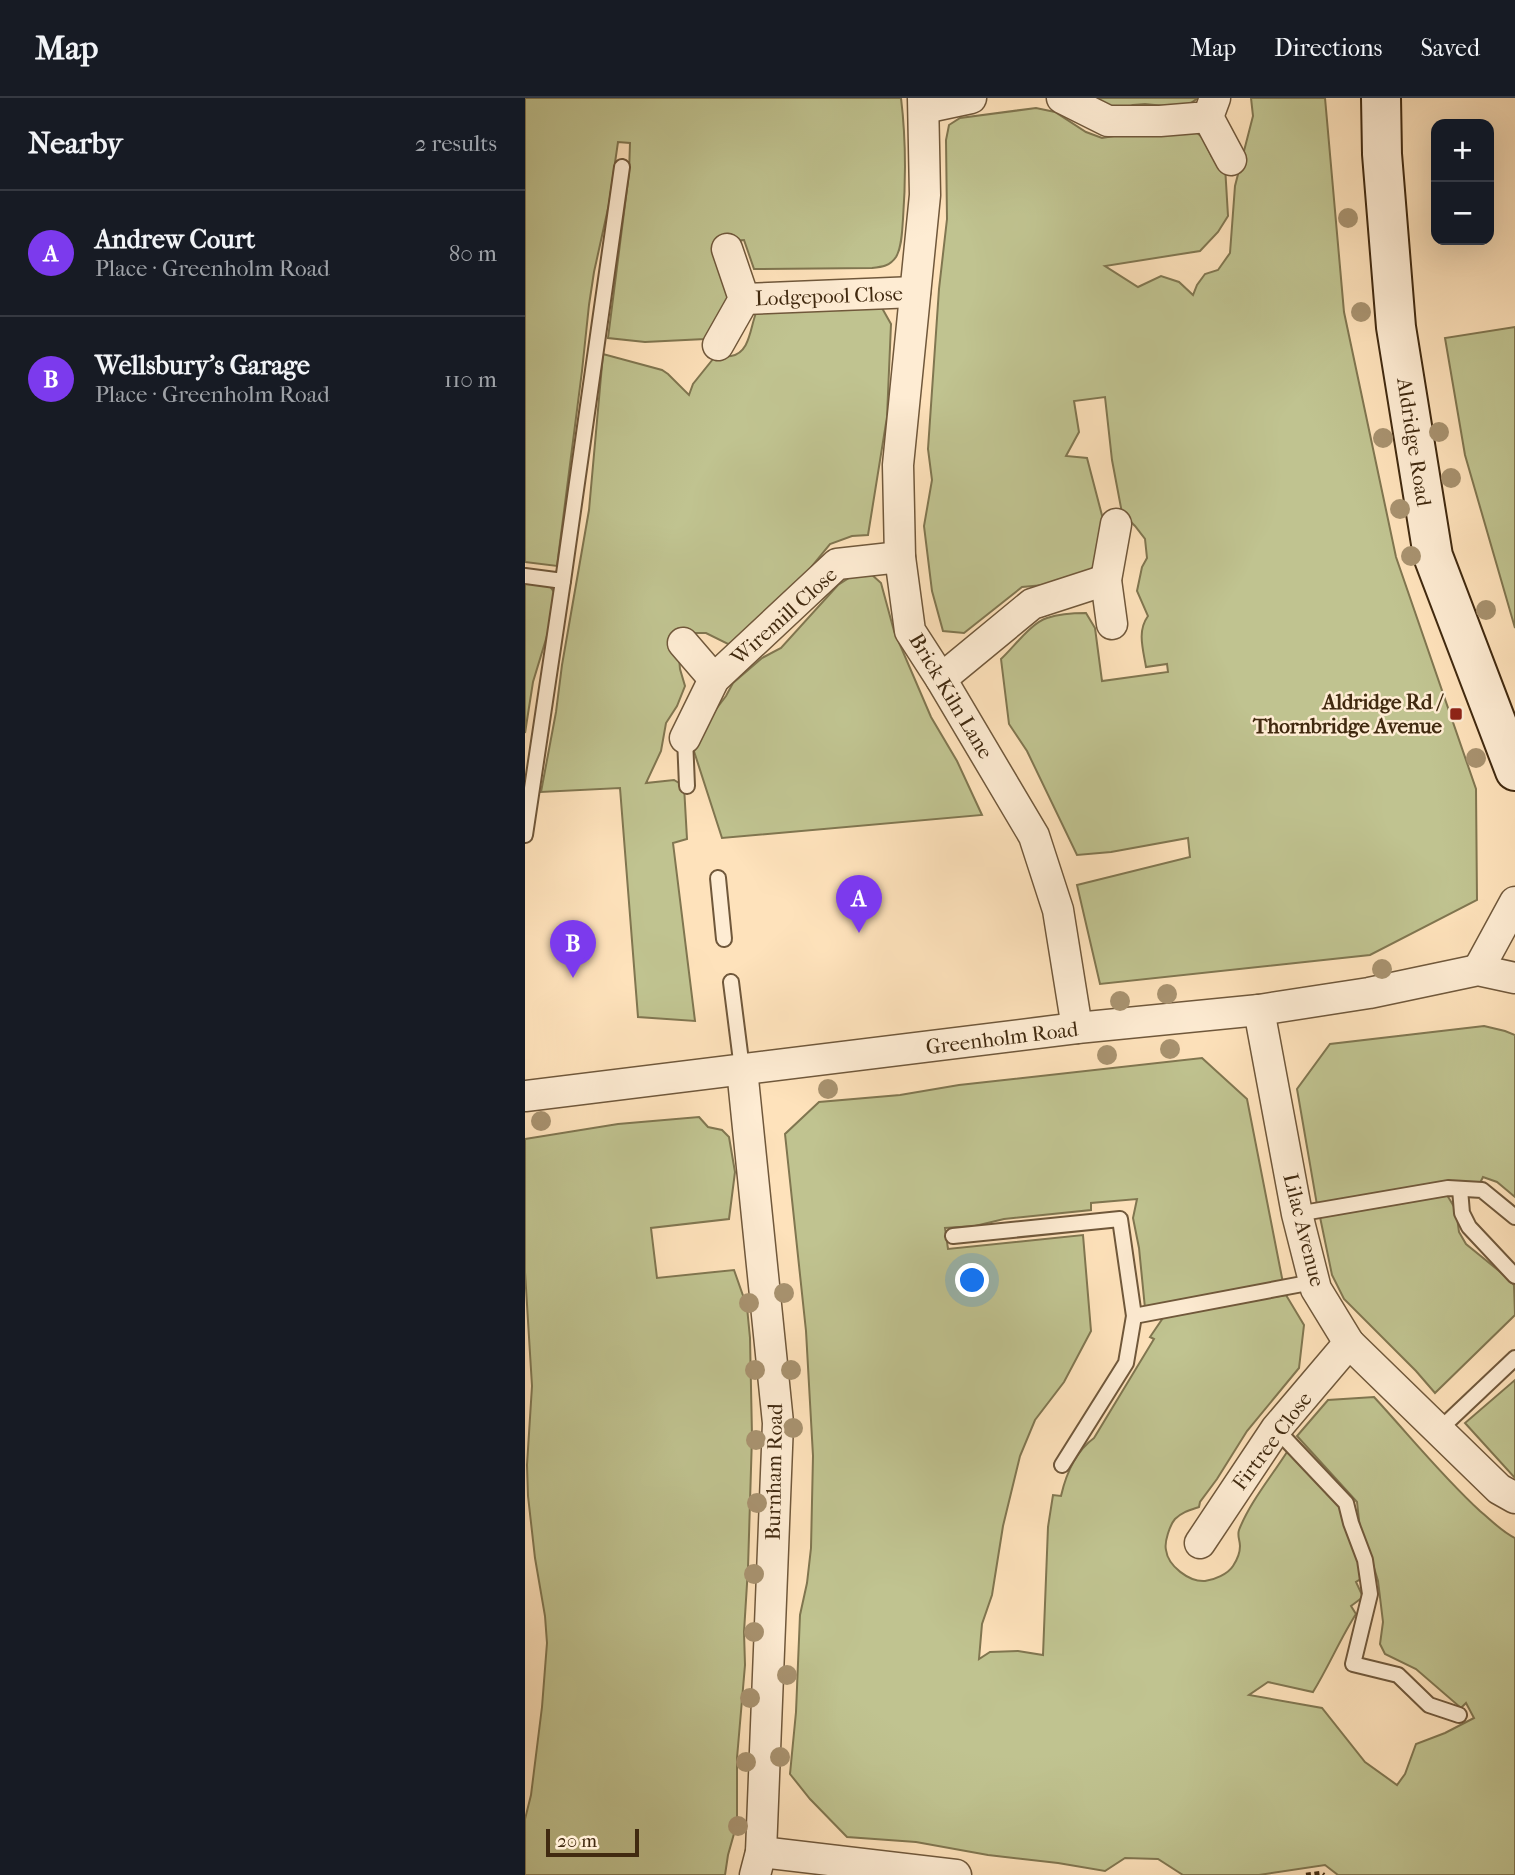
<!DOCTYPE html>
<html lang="en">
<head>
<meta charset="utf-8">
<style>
	body { margin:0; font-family:"IM FELL French Canon",serif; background:#20242c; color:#f1f3f6 }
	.controls { position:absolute; right:21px; top:21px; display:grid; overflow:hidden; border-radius:14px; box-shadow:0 7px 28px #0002 }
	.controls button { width:63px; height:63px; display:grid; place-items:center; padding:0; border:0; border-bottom:2px solid #363941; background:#171b24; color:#f1f3f6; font:35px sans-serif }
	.scale { position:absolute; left:21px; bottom:18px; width:93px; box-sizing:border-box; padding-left:7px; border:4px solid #412a10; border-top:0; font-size:19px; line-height:24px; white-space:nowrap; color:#412a10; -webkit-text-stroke:5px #feecd3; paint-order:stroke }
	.you { position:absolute; left:448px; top:1183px; width:24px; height:24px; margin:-18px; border:5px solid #fff; border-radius:50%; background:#1a73e8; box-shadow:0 0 0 10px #1a73e833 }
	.badge { display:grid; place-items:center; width:46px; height:46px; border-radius:50%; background:#7c3aed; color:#fff; font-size:23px; font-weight:700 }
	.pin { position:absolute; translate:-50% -58px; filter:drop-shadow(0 2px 4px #0008) }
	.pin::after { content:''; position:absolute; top:37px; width:24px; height:21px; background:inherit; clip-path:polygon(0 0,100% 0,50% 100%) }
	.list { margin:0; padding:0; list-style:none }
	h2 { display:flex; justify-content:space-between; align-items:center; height:91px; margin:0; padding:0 28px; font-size:30px }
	h2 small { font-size:23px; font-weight:400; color:#9ea1a6 }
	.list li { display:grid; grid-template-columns:46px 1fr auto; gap:21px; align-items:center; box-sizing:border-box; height:126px; padding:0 28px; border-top:2px solid #363941 }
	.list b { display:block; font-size:26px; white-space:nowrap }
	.list p { margin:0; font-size:23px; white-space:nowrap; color:#9ea1a6 }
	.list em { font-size:23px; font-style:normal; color:#9ea1a6 }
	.map { position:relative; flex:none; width:990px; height:1777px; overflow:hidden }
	header { display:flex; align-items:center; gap:42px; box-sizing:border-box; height:98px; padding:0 35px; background:#171b24; border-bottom:2px solid #363941 }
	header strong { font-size:33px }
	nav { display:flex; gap:38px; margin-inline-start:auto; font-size:24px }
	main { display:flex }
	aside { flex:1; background:#171b24 }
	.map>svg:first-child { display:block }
	.green { fill:#c0c390; stroke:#807650; stroke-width:2 }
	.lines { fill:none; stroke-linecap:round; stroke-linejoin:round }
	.lane-casing { stroke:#70583b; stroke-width:18 }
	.street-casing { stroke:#70583b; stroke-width:33 }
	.secondary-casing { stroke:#412a10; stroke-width:42 }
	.path { stroke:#412a10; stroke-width:4.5; stroke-dasharray:5 3.5; stroke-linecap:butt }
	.lane { stroke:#feecd3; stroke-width:14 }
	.street { stroke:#feecd3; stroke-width:30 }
	.secondary { stroke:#feecd3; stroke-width:38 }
	.tree { fill:#a8926f }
	.poi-dot { fill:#8f2418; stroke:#feecd3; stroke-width:2.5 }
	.labels { text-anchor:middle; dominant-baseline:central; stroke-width:5; stroke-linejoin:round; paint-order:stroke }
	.street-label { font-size:21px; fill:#412a10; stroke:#feecd3 }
	.poi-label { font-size:21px; font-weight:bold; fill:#412a10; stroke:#feecd3; text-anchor:end }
</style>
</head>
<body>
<header>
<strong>Map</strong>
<nav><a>Map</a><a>Directions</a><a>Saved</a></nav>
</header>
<main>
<aside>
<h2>Nearby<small>2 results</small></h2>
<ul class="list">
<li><span class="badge">A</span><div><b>Andrew Court</b><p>Place · Greenholm Road</p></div><em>80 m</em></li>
<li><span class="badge">B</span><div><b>Wellsbury's Garage</b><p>Place · Greenholm Road</p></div><em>110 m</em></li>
</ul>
</aside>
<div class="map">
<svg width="990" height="1777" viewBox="0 0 990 1777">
	<rect width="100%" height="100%" fill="#fee2bb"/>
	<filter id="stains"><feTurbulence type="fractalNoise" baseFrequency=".00286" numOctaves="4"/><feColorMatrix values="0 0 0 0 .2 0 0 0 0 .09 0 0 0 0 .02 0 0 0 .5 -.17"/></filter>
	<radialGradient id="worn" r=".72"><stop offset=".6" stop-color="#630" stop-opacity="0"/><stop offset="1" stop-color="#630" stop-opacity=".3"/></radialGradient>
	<g class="green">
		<path d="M0,0H376C381,41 381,80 378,121C377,133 377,149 371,159C365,168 357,169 347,170L229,171L219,142L207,143L202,204L180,241L120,244L83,240L104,75L105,45L93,44L84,106L69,174L64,207L57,273L32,468L0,464Z"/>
		<polygon points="557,0 673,0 659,10 620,6 608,7 592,13"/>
		<path d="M726,0H800L819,214L871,459L951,691L952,802L845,857L575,886L552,787L665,759L663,740L586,754L552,757L502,653L484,626L476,561C489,549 506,525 522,520C534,516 549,515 561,515L570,530L577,583L643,574L642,566L621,569C618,551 612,533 623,518L612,493L617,469L622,460L620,441L610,428L597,415L587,362L580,299L549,303L554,334L541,358L562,360L579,425L573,443L571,466L559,479L530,486L497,489L439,535L418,533L407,493L399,428L407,382L403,351L414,191L422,121L421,42L424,27L435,20L511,10L530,14L561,34L577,40L601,36L670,33L678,40L687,59L700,68L703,118L693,134L675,153L580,168L613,189L636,178L654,184L668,197L672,187L680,176L693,172L705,155L710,88L728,18Z"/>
		<path d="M240,210H357L366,226L362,319L343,437L327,438L305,446L287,468L268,495L220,542L203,546L181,535H166L153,547L155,571L160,588L152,608L141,625L136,653L121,685L149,682L159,688L162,741L148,745L170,923L113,919L95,690L16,694L31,614L37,567L64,412L78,256L137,272L143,276L164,297L168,286L188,261C195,259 200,259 206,258C225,255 225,230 231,215Z"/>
		<polygon points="990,229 990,530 940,357 920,240"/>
		<polygon points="346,476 356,485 369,533 406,619 432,663 457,717 197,740 166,644 201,598 208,585 237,560 256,550 313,487 327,478"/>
		<polygon points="0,481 24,487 31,497 28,518 8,584 0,635"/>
		<polygon points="959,928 980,933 990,937 990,1099 972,1084 958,1079 955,1085 792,1107 772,991 805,946"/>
		<path d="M677,960L722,1001L758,1185L620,1210L614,1150L608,1120L612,1101L566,1105V1112L479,1121L450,1128L420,1130L423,1151L558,1137L566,1233L539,1284L510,1322L495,1358L478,1428L467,1497L457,1526L454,1561L465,1554L493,1553L518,1557L523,1429L528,1397L536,1398C541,1376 550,1354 569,1340L629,1241L625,1239L640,1217L761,1197L779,1227L774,1270L722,1333L692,1381L675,1404L674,1409C665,1412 657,1414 650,1421C645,1427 639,1444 641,1452C643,1468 664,1484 680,1483C689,1482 703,1476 708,1468C712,1462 715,1455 715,1448C715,1442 712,1438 714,1432C725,1404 746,1379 762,1354L814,1401L839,1479L831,1484L838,1499L826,1508L831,1516C815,1541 804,1568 788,1594L743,1584L724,1597L797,1610L840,1664L872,1687L880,1676L891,1646L920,1635L949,1620L941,1605L936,1610L891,1571L860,1556L855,1546L858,1524L853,1483L843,1450L835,1431L832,1404L772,1338L803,1302L849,1299C884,1337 917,1378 955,1413C966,1422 977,1434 990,1440V1777H813L800,1767L734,1777H658L633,1761L600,1760L580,1773L533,1765L463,1757L391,1744L322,1739L285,1701L265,1676L271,1614L275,1517L282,1485L286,1450L288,1358L281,1233L260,1036L294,1004L375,997L434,987Z"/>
		<polygon points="174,1019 183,1029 197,1032 204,1039 210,1074 204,1121 126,1130 132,1180 209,1172 222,1209 225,1240 227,1338 223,1470 219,1534 220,1567 212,1660 212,1725 203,1757 200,1777 0,1777 0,1721 6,1697 17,1609 22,1545 20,1518 10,1460 3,1398 2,1367 7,1288 0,1174 0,1041 93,1026"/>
		<polygon points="922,1097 931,1112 934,1134 941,1146 984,1181 989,1187 990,1217 910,1295 891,1273 819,1201 807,1177 795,1119"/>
		<polygon points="990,1282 990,1380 940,1325"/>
	</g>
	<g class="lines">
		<defs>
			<g id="lane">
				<polyline points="0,478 38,483 97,69"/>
				<polyline points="160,640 162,688"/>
				<polyline points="0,737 38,483"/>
				<polyline points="193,780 199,841"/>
				<polyline points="206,884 217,971"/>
				<polyline points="935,1091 937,1115 944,1129 990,1178"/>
				<polyline points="772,1116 923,1090 957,1092 990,1119"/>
				<polyline points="428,1138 595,1121 609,1218 601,1265 537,1367"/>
				<polyline points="609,1218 788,1184"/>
				<polyline points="751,1331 821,1405 826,1425 840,1462 845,1496 828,1566 873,1577 904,1607 934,1617"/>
				<polyline points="914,1332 990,1260"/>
			</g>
			<g id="street">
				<polyline points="398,0 400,97 373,367 375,459 385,533 416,581 509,738 533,812 552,930"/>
				<polyline points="537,0 583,23 635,23 683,19 690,0"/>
				<polyline points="399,10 446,0"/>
				<polyline points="683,19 706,62"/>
				<polyline points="219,201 390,194"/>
				<polyline points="193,247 219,201 202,151"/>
				<polyline points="587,526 581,482 591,426"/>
				<polyline points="158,545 189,581"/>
				<polyline points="416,581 507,506 581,482"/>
				<polyline points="160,640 189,581 312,466 375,459"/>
				<polyline points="953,872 990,804"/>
				<polyline points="734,912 772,1116 791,1191 824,1245 974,1391 990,1400"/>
				<polyline points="217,971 253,1325 236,1754 230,1777"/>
				<polyline points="0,998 552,930 734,912 844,895 953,872 990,880"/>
				<polyline points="675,1445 751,1331 824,1245"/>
				<polyline points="236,1754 431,1777"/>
			</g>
			<polyline id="secondary" points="856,0 857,56 871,229 908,458 990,673"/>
		</defs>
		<use href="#lane" class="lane-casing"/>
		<use href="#street" class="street-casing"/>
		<use href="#secondary" class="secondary-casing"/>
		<polyline class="path" points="781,1777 796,1775 799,1777"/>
		<use href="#lane" class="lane"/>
		<use href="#street" class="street"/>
		<use href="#secondary" class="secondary"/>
	</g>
	<g class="tree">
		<circle cx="823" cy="120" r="10"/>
		<circle cx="836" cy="214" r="10"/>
		<circle cx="914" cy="334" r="10"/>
		<circle cx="858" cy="340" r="10"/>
		<circle cx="926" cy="380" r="10"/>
		<circle cx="875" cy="411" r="10"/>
		<circle cx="886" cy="458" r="10"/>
		<circle cx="961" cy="512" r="10"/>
		<circle cx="951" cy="660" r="10"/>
		<circle cx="857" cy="871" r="10"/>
		<circle cx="642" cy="896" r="10"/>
		<circle cx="595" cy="903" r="10"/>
		<circle cx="645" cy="951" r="10"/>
		<circle cx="582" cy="957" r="10"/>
		<circle cx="303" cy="991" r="10"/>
		<circle cx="16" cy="1023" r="10"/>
		<circle cx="259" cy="1195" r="10"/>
		<circle cx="224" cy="1205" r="10"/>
		<circle cx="230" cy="1272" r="10"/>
		<circle cx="266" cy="1272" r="10"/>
		<circle cx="268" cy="1330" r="10"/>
		<circle cx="231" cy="1342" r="10"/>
		<circle cx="232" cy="1405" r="10"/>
		<circle cx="229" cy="1476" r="10"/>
		<circle cx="229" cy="1534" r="10"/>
		<circle cx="262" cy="1577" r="10"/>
		<circle cx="225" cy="1600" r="10"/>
		<circle cx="255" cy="1659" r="10"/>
		<circle cx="221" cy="1664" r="10"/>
		<circle cx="213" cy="1728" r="10"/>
	</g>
	<rect class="poi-dot" x="924" y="609" width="14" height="14" rx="3.5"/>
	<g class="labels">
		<g class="street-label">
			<text transform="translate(304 198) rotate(-2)">Lodgepool Close</text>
			<text transform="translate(889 344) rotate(81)">Aldridge Road</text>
			<text transform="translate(259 518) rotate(-42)">Wiremill Close</text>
			<text transform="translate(426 598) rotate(59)">Brick Kiln Lane</text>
			<text transform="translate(477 940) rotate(-7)">Greenholm Road</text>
			<text transform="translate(779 1132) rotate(76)">Lilac Avenue</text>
			<text transform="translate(747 1343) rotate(-53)">Firtree Close</text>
			<text transform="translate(249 1374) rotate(-89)">Burnham Road</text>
		</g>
		<g class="poi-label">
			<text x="917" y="604">Aldridge Rd /<tspan x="917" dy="24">Thornbridge Avenue</tspan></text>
		</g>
	</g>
	<rect width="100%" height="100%" filter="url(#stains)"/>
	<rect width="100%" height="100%" fill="url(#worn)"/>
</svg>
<div class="controls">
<button>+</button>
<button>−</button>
</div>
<div class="scale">20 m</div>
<div class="you"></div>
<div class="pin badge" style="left:334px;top:835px">A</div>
<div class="pin badge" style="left:48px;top:880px">B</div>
</div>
</main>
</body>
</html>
